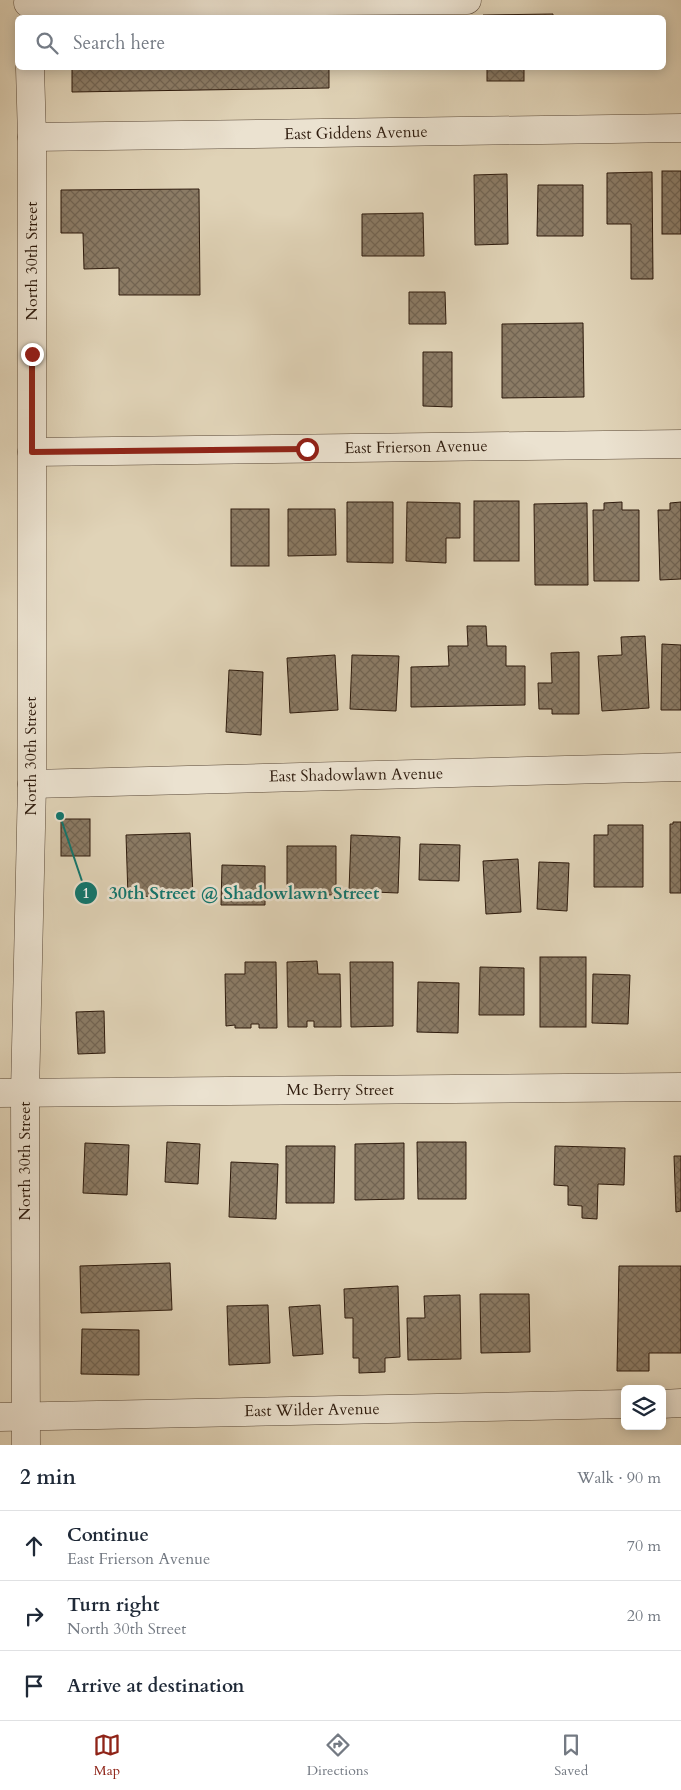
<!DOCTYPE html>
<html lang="en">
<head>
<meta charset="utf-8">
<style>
	body { margin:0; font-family:Cardo,serif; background:#f2f2f3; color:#1f2937 }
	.controls { position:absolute; right:15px; bottom:15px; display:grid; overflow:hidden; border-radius:8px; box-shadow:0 2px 12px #0003 }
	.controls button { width:45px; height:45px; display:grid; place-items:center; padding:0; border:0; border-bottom:1px solid #e0e1e3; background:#fff; color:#1f2937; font:25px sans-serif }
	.stop { position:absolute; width:15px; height:15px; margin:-11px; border:4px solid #8f2418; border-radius:50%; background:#fff }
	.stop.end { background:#8f2418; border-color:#fff; box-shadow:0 1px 5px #0008 }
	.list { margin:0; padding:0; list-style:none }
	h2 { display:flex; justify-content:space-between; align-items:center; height:65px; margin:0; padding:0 20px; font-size:21px }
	h2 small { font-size:16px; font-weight:400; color:#747a83 }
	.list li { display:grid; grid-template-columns:32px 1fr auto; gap:15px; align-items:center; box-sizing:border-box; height:70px; padding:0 20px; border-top:1px solid #e0e1e3 }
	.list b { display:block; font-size:19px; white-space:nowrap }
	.list p { margin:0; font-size:16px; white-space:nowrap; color:#747a83 }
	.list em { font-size:16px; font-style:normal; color:#747a83 }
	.icon { flex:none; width:28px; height:28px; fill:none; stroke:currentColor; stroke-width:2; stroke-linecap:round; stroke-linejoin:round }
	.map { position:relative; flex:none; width:681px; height:1445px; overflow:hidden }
	.search { position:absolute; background:#fff; box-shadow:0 2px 12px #0003; left:15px; right:15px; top:15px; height:55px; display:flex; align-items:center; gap:12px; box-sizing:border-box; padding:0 18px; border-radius:8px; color:#747a83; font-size:19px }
	.sheet { height:275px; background:#fff }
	nav { display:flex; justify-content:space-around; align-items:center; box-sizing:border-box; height:70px; border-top:1px solid #e0e1e3; background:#fff; font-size:14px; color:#747a83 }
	nav a { display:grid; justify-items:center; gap:2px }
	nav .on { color:#8f2418 }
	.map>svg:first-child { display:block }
	.building { fill:url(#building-cross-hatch); stroke:#2e1b0d }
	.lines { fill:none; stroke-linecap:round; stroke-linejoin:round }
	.minor-casing { stroke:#5a4938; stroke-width:29 }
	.minor { stroke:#ebe2d0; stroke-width:28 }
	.route { stroke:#8f2418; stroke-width:6 }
	.labels { text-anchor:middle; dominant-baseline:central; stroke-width:5; stroke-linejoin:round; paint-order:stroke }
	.street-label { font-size:16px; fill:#2e1b0d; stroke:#ebe2d0 }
	.leader { fill:none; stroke:#0f766e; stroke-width:2 }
	.callout-dot { fill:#0f766e; stroke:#ebe2d0; stroke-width:2 }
	.mark-label { font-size:15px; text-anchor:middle; font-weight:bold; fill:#fff }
	.callout-label { font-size:18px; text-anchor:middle; font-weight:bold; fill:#0f766e; stroke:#ebe2d0; stroke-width:5; stroke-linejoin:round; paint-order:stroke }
</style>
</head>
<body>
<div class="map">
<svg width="681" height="1445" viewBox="0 0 681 1445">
	<defs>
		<pattern id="building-cross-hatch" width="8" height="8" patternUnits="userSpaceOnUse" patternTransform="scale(1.25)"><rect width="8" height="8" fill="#8b7b65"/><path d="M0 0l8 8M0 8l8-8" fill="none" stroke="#726452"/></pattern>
	</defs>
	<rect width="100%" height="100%" fill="#e0d3b7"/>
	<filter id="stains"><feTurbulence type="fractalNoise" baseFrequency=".004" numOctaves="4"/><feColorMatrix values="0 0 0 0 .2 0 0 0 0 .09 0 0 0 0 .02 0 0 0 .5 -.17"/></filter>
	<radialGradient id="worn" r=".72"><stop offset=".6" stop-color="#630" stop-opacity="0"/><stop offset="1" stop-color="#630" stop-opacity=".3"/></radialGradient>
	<g class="building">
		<polygon points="553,14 553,18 483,18 483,15"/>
		<polygon points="72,68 329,68 329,88 72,92"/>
		<rect x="487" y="68" width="37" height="13"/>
		<rect x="662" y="171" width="19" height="63"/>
		<polygon points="652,172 653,279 631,279 631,224 607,224 607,173"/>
		<polygon points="507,174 508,244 475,245 474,175"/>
		<polygon points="538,185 583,185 583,236 537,236"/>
		<polygon points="199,189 200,295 119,295 119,268 84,269 83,233 61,233 61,190"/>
		<polygon points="423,213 424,256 362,256 362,214"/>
		<polygon points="409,292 445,292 446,324 409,324"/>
		<polygon points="583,323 584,397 502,398 502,324"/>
		<polygon points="423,352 452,352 452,407 423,406"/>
		<rect x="474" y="501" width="45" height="60"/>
		<polygon points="347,502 393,502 393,563 347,562"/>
		<polygon points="407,502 460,503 460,538 446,538 446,563 406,561"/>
		<polygon points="622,502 622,510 639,510 639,581 594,581 593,510 604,510 604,503"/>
		<polygon points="681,502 681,579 660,580 658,510 670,510 670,503"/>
		<polygon points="587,503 588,585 535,585 534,504"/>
		<rect x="231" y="509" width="38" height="57"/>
		<polygon points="288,509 335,509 336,555 288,556"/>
		<polygon points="467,626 486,626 487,646 506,646 506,666 525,666 525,705 411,707 411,667 449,666 448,646 468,646"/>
		<polygon points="645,636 649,708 602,711 598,656 622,655 621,637"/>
		<polygon points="662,644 681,645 681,710 661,710"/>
		<polygon points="579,652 579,714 552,714 552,709 539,709 538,683 552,683 551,653"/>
		<polygon points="335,655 338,710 290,713 287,658"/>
		<polygon points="352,655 399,656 396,711 350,709"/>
		<polygon points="229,670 263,672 261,735 226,732"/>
		<rect x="61" y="819" width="29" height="37"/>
		<polygon points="673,822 681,822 681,893 670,893 670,824 673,824"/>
		<polygon points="608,825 643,825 643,887 594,887 594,835 608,835"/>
		<polygon points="190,833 193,895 128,897 126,835"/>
		<polygon points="351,835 400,837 398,893 349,891"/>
		<polygon points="420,844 460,845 459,881 419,880"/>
		<polygon points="287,846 336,846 336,895 287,894"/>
		<polygon points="518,859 521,912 486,914 483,861"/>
		<polygon points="539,862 569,863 567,911 537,909"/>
		<polygon points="222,865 265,866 265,905 221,905"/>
		<rect x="540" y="957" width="46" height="70"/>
		<polygon points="317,961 318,974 340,974 341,1027 314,1027 314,1021 307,1021 307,1027 288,1027 287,962"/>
		<polygon points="245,962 276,962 277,1028 259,1028 259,1024 251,1024 251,1028 235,1028 235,1025 226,1026 225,974 245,974"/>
		<polygon points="350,962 393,962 393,1026 351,1027"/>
		<polygon points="480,967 524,968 524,1015 479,1015"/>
		<polygon points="593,974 630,975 628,1024 592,1023"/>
		<polygon points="418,982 459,983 458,1033 417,1032"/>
		<polygon points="104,1011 105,1053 78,1054 76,1012"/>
		<polygon points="167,1142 200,1144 198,1184 165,1182"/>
		<polygon points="417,1142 466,1142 466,1199 418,1199"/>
		<polygon points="85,1143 129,1145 127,1195 83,1193"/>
		<polygon points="404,1143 404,1199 355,1200 355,1144"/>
		<polygon points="286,1146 335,1146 334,1203 286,1203"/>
		<polygon points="555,1146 625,1148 624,1185 598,1184 597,1219 582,1218 582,1206 568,1205 568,1186 554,1185"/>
		<polygon points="674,1156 681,1156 681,1211 676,1212"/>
		<polygon points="231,1162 278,1164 276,1219 229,1217"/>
		<polygon points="170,1263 172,1310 81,1313 80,1266"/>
		<polygon points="619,1266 681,1266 681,1353 649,1353 649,1371 617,1371"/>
		<polygon points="398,1286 400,1357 385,1358 385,1372 359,1373 359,1358 353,1358 353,1318 345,1318 344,1289"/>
		<polygon points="480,1294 529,1294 530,1352 481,1353"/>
		<polygon points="460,1295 461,1359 408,1360 407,1318 425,1318 424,1296"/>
		<polygon points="268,1305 270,1363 229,1365 227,1306"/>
		<polygon points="320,1305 323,1354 293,1356 289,1307"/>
		<polygon points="82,1329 139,1330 139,1375 81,1374"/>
	</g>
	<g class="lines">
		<defs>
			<g id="minor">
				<polyline points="28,3 467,0"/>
				<polyline points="32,137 681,128"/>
				<polyline points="32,452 681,444"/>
				<polyline points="32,784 681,767"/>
				<polyline points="0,1093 681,1087"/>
				<polyline points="662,1404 681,1403"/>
				<polyline points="0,1417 625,1404"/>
				<polyline points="26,1445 25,1093 32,784 32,137 30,68"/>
			</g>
		</defs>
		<use href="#minor" class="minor-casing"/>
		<use href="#minor" class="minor"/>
	</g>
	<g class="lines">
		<polyline class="route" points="32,354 32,452 307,449"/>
	</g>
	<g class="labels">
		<g class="street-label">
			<text transform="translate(356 133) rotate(-1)">East Giddens Avenue</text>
			<text transform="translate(32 261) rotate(-90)">North 30th Street</text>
			<text transform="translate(416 447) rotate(-1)">East Frierson Avenue</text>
			<text transform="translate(31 756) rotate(-90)">North 30th Street</text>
			<text transform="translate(356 775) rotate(-1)">East Shadowlawn Avenue</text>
			<text x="340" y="1090">Mc Berry Street</text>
			<text transform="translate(25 1161) rotate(-90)">North 30th Street</text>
			<text transform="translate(312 1410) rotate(-1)">East Wilder Avenue</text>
		</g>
	</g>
	<path class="leader" d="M60 816L86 893"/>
	<g class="callout-dot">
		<circle cx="60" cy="816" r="5"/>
		<circle cx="86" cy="893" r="12"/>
	</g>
	<g class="mark-label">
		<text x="86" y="898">1</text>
	</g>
	<g class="callout-label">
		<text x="244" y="899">30th Street @ Shadowlawn Street</text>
	</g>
	<rect width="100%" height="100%" filter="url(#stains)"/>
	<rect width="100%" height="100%" fill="url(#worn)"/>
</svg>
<div class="controls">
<button><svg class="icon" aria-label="layers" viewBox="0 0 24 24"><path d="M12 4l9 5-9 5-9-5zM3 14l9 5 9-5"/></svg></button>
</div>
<div class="stop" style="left:307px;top:449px"></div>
<div class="stop end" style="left:32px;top:354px"></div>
<div class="search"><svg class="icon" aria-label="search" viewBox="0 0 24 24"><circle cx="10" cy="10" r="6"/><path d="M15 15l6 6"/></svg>Search here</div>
</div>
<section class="sheet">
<h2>2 min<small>Walk · 90 m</small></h2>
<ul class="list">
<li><svg class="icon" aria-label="ahead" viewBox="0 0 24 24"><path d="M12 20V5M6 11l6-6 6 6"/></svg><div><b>Continue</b><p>East Frierson Avenue</p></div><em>70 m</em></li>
<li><svg class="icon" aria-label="right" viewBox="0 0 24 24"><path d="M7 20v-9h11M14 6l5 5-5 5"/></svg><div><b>Turn right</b><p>North 30th Street</p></div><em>20 m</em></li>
<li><svg class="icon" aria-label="arrive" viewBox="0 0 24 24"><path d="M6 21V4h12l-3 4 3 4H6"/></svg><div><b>Arrive at destination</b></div></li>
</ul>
</section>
<nav>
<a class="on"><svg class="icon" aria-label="map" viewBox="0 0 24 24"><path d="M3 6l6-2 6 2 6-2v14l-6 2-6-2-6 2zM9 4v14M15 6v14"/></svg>Map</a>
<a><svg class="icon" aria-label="directions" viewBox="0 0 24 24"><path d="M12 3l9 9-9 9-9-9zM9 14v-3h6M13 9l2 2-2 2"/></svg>Directions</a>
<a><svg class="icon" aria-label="saved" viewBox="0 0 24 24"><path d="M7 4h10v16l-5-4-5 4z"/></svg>Saved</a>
</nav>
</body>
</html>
